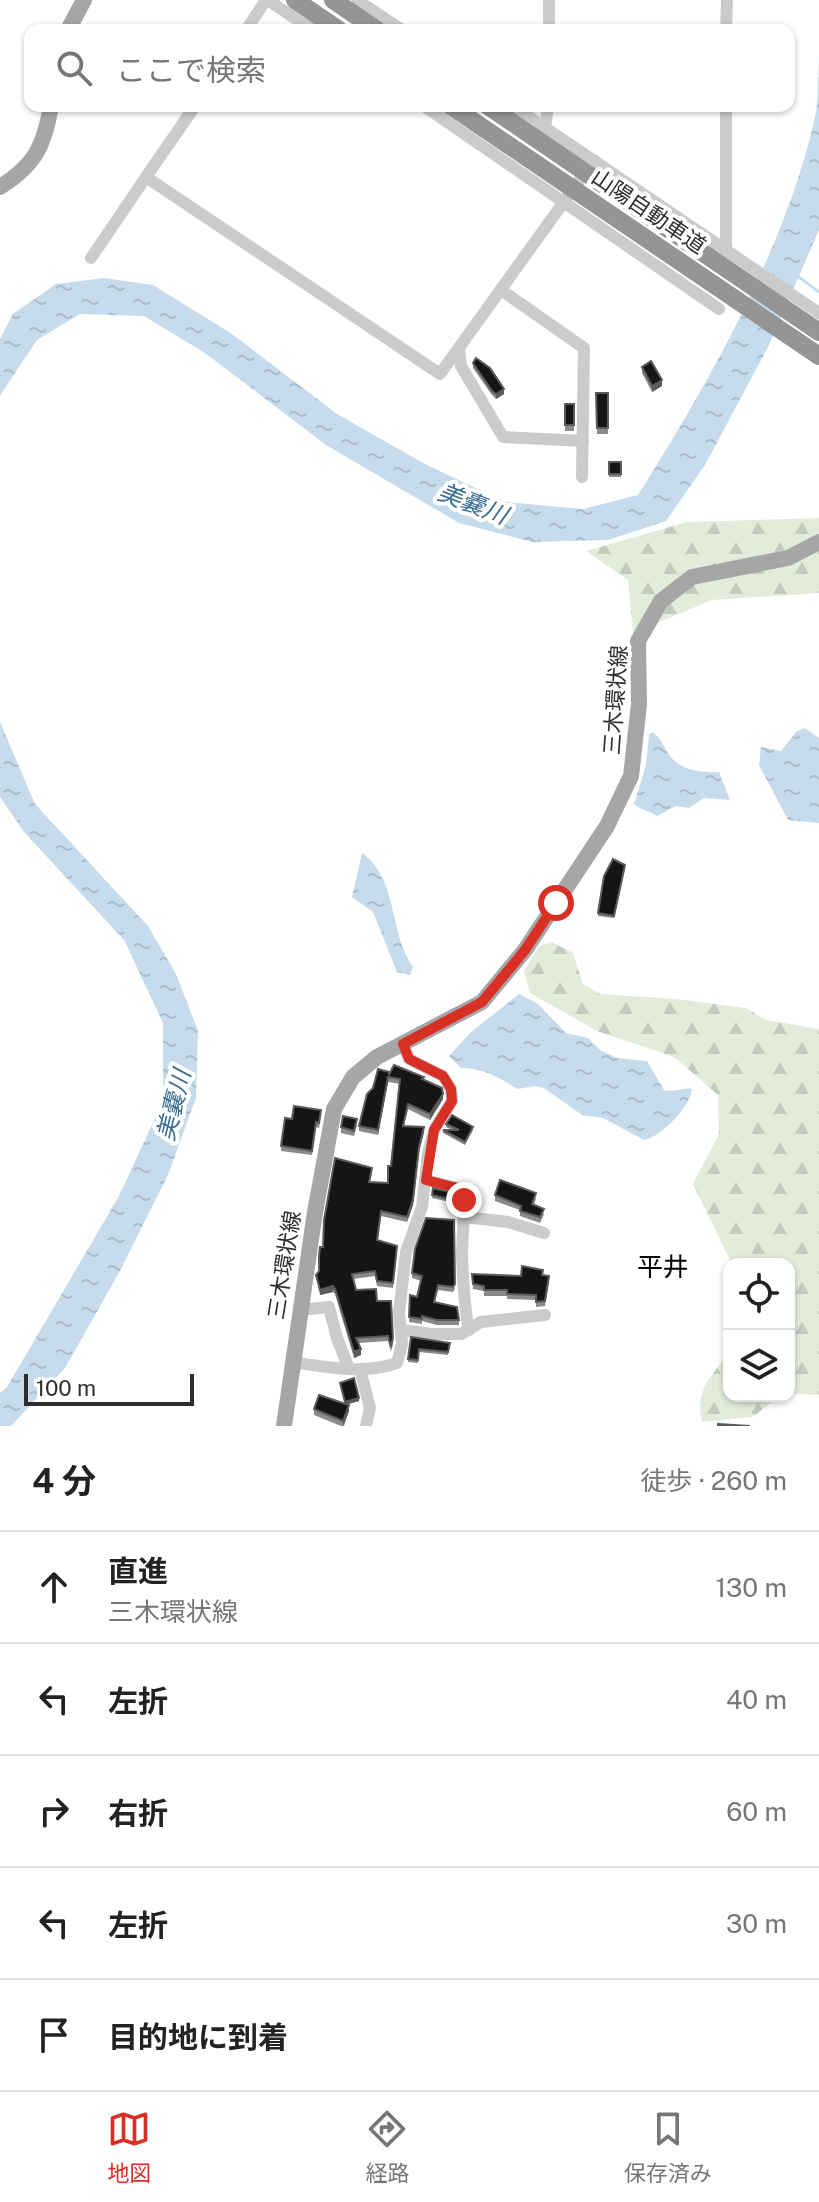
<!DOCTYPE html>
<html lang="ja">
<head>
<meta charset="utf-8">
<style>
	body { margin:0; font-family:"Public Sans","Noto Sans JP",sans-serif; background:#f2f2f2; color:#222 }
	.controls { position:absolute; right:24px; bottom:24px; display:grid; overflow:hidden; border-radius:16px; box-shadow:0 2px 6px #0004 }
	.controls button { width:72px; height:72px; display:grid; place-items:center; padding:0; border:0; border-bottom:2px solid #e0e0e0; background:#fff; color:#222; font:40px sans-serif }
	.scale { position:absolute; left:24px; bottom:20px; width:170px; box-sizing:border-box; padding-left:8px; border:4px solid #2e2e2e; border-top:0; font-size:22px; line-height:28px; white-space:nowrap; color:#2e2e2e; -webkit-text-stroke:6px #fff; paint-order:stroke }
	.stop { position:absolute; width:24px; height:24px; margin:-18px; border:6px solid #d93025; border-radius:50%; background:#fff }
	.stop.end { background:#d93025; border-color:#fff; box-shadow:0 2px 8px #0008 }
	.list { margin:0; padding:0; list-style:none }
	h2 { display:flex; justify-content:space-between; align-items:center; height:104px; margin:0; padding:0 32px; font-size:34px }
	h2 small { font-size:26px; font-weight:400; color:#767676 }
	.list li { display:grid; grid-template-columns:52px 1fr auto; gap:24px; align-items:center; box-sizing:border-box; height:112px; padding:0 32px; border-top:2px solid #e0e0e0 }
	.list b { display:block; font-size:30px; white-space:nowrap }
	.list p { margin:0; font-size:26px; white-space:nowrap; color:#767676 }
	.list em { font-size:26px; font-style:normal; color:#767676 }
	.icon { flex:none; width:44px; height:44px; fill:none; stroke:currentColor; stroke-width:2; stroke-linecap:round; stroke-linejoin:round }
	.map { position:relative; flex:none; width:819px; height:1426px; overflow:hidden }
	.search { position:absolute; background:#fff; box-shadow:0 2px 6px #0004; left:24px; right:24px; top:24px; height:88px; display:flex; align-items:center; gap:20px; box-sizing:border-box; padding:0 28px; border-radius:16px; color:#767676; font-size:30px }
	.sheet { height:664px; background:#fff }
	nav { display:flex; justify-content:space-around; align-items:center; box-sizing:border-box; height:112px; border-top:2px solid #e0e0e0; background:#fff; font-size:22px; color:#767676 }
	nav a { display:grid; justify-items:center; gap:4px }
	nav .on { color:#d93025 }
	.map>svg:first-child { display:block }
	.forest { fill:url(#forest-firs) }
	.water { fill:url(#water-ripples) }
	.lines { fill:none; stroke-linecap:round; stroke-linejoin:round }
	.stream { stroke:#c6dcec; stroke-width:3 }
	.minor { stroke:#cbcbcb; stroke-width:12 }
	.major { stroke:#a6a6a6; stroke-width:16 }
	.highway { stroke:#959595; stroke-width:18 }
	.highway-bridge { stroke:#959595; stroke-width:18 }
	.wall { fill:#8a8a8a }
	.shaded-wall { fill:#5b5b5b }
	.building { fill:#151515; stroke:#5b5b5b; stroke-width:2 }
	.route { stroke:#d93025; stroke-width:10 }
	.labels { text-anchor:middle; dominant-baseline:central; stroke-width:8; stroke-linejoin:round; paint-order:stroke }
	.street-label { font-size:22px; fill:#2e2e2e; stroke:#fff }
	.water-label { font-size:24px; font-style:italic; fill:#3a6d91; stroke:#fff }
	.quarter-label { font-size:26px; fill:#000; stroke:#fff }
</style>
</head>
<body>
<div class="map">
<svg width="819" height="1426" viewBox="0 0 819 1426">
	<defs>
		<pattern id="forest-firs" width="22" height="20" patternUnits="userSpaceOnUse" patternTransform="scale(2)"><rect width="22" height="20" fill="#e3ecdb"/><path d="M5 1l3.5 6h-7zM16 11l3.5 6h-7z" fill="#c3cbbc"/></pattern>
		<pattern id="water-ripples" width="26" height="14" patternUnits="userSpaceOnUse" patternTransform="scale(2)"><rect width="26" height="14" fill="#c6dcec"/><path d="M2 4q2-2 4 0t4 0M15 11q2-2 4 0t4 0" fill="none" stroke="#aabdcb"/></pattern>
	</defs>
	<rect width="100%" height="100%" fill="#fff"/>
	<g class="forest">
		<polygon points="819,518 819,593 712,600 633,633 628,580 586,551 687,522"/>
		<polygon points="552,942 573,953 583,984 600,994 677,999 746,1008 766,1020 819,1029 819,1395 789,1393 789,1264 732,1264 693,1184 719,1134 718,1095 674,1057 597,1031 530,993 524,971 539,946"/>
		<path d="M729,1353V1396H779L753,1417L702,1422C695,1389 710,1378 729,1353Z"/>
	</g>
	<g class="water">
		<path d="M819,55V230L768,347L705,465L666,521L608,540L532,542L459,523L326,445L205,353L144,316L80,314L37,340L0,396V339L13,314L56,284L104,278L153,285L232,334L337,414L423,463L505,502L583,509L638,495C709,382 783,253 814,122C819,101 818,76 819,55Z"/>
		<polygon points="0,722 35,804 148,926 176,974 198,1031 196,1098 168,1175 120,1271 65,1368 11,1426 0,1426 0,1393 7,1387 119,1196 163,1101 163,1023 124,940 24,832 0,797"/>
		<polygon points="805,728 819,738 819,823 788,820 759,765 761,747 781,751 797,731"/>
		<path d="M653,732C661,738 663,745 668,753C678,770 700,773 719,772L730,800L704,798L689,808L676,806L657,816C650,811 640,810 634,804L646,765L649,734Z"/>
		<path d="M362,853C399,880 388,931 413,967L410,975L397,972L373,912L352,897Z"/>
		<path d="M519,994L538,1004L566,1033L588,1038L600,1050L617,1058L647,1061L664,1090C675,1093 682,1087 692,1089C691,1106 661,1137 644,1140L603,1118L582,1115L544,1088L535,1086L518,1089C499,1078 484,1068 461,1068L449,1056L470,1033Z"/>
	</g>
	<g class="lines">
		<polyline class="stream" points="796,275 819,292"/>
		<g class="minor">
			<polyline points="268,0 312,30"/>
			<polyline points="357,0 402,30"/>
			<polyline points="246,30 266,0"/>
			<polyline points="549,30 549,0"/>
			<polyline points="726,30 727,0"/>
			<polyline points="195,106 146,177 440,374 594,160"/>
			<polyline points="424,106 719,309"/>
			<polyline points="513,106 819,313"/>
			<polyline points="545,128 548,106"/>
			<polyline points="726,249 726,106"/>
			<polyline points="91,258 146,177"/>
			<polyline points="501,290 584,348 582,477"/>
			<polyline points="459,348 461,366 503,437 583,441"/>
			<path d="M426,1180L457,1188L462,1192C466,1213 462,1234 462,1255C463,1276 464,1309 469,1330"/>
			<polyline points="465,1217 508,1222 544,1233"/>
			<polyline points="300,1310 329,1307 337,1338 349,1369"/>
			<polyline points="401,1330 432,1334 461,1334 481,1322 545,1315"/>
			<path d="M291,1362C327,1367 362,1375 397,1363L402,1344L399,1313L406,1252L422,1207L428,1153L434,1130L452,1101L451,1089L443,1076L409,1059L403,1044"/>
			<polyline points="360,1369 370,1408 366,1426"/>
		</g>
		<g class="major">
			<polyline points="68,30 84,0"/>
			<path d="M0,187C35,165 44,146 51,106"/>
			<polyline points="284,1426 315,1212 334,1109 353,1077 377,1057 482,1002 525,950 607,826 631,776 639,704 638,641 661,601 692,577 788,558 819,542"/>
		</g>
		<g class="highway">
			<polyline points="295,0 339,30"/>
			<polyline points="333,0 377,30"/>
		</g>
		<g class="highway-bridge">
			<polyline points="451,106 819,356"/>
			<polyline points="488,106 819,332"/>
		</g>
	</g>
	<g class="wall">
		<polygon points="473,363 504,394 496,399 492,395 473,368"/>
		<polygon points="642,367 662,386 652,392 642,373"/>
		<polygon points="596,393 608,393 608,434 597,434"/>
		<rect x="565" y="404" width="9" height="27"/>
		<rect x="609" y="462" width="12" height="15"/>
		<polygon points="625,868 614,918 598,916 598,913"/>
		<polygon points="389,1072 424,1079 443,1099 430,1120 408,1109 404,1126 424,1132 419,1152 413,1205 407,1222 381,1216 378,1240 397,1252 393,1288 377,1286 375,1276 353,1279 356,1290 377,1301 393,1343 391,1352 388,1341 358,1343 361,1355 354,1358 335,1294 333,1292 320,1295 316,1275 319,1271 323,1247 372,1173 370,1182 388,1183 400,1084 388,1082 378,1135 359,1131 359,1126"/>
		<polygon points="321,1115 319,1128 316,1127 312,1155 281,1151 281,1146 292,1119"/>
		<polygon points="446,1124 473,1130 465,1145 443,1133 443,1130 452,1130 446,1127"/>
		<polygon points="357,1125 354,1136 341,1133 341,1127"/>
		<polygon points="433,1188 454,1200 454,1203 432,1198"/>
		<polygon points="495,1195 536,1198 534,1205 544,1214 540,1223 520,1216 520,1210 495,1201"/>
		<polygon points="426,1218 455,1289 453,1292 438,1290 435,1302 459,1320 459,1325 437,1325 422,1321 422,1324 409,1322 410,1295 417,1297 421,1281 412,1278 412,1273"/>
		<polygon points="472,1274 521,1276 549,1281 545,1306 536,1307 536,1300 507,1299 507,1296 484,1296 484,1291 473,1289"/>
		<polygon points="411,1337 450,1346 448,1355 419,1352 418,1363 408,1362"/>
		<polygon points="340,1383 359,1401 347,1404 349,1411 344,1426 341,1426 314,1415 314,1409 345,1404"/>
	</g>
	<g class="shaded-wall">
		<polygon points="662,380 662,386 652,392 652,386"/>
		<polygon points="504,389 504,394 496,399 496,394"/>
		<polygon points="388,1077 388,1082 378,1135 378,1130"/>
		<polygon points="443,1094 443,1099 430,1120 430,1114"/>
		<polygon points="424,1127 424,1132 419,1152 413,1205 407,1222 419,1147"/>
		<polygon points="333,1286 333,1292 320,1295 320,1290"/>
		<polygon points="361,1349 361,1355 354,1358 354,1352"/>
		<polygon points="359,1398 359,1401 345,1405 345,1402"/>
		<polygon points="349,1405 349,1411 343,1426 343,1421"/>
	</g>
	<g class="building">
		<polygon points="476,358 490,368 504,389 496,394 492,391 473,363"/>
		<polygon points="651,361 662,380 652,386 642,367"/>
		<polygon points="596,393 608,393 608,428 597,428"/>
		<rect x="565" y="404" width="9" height="21"/>
		<rect x="609" y="462" width="12" height="12"/>
		<polygon points="613,859 625,865 614,916 598,913 604,876"/>
		<polygon points="394,1065 424,1077 422,1079 442,1088 443,1094 430,1114 408,1104 403,1126 424,1127 419,1147 413,1200 407,1217 381,1211 377,1240 397,1246 393,1283 377,1281 375,1271 352,1274 356,1290 376,1289 377,1301 391,1301 393,1338 391,1347 388,1336 356,1338 361,1349 354,1352 335,1289 333,1286 320,1290 316,1275 319,1271 319,1256 320,1247 323,1247 324,1220 335,1158 372,1168 369,1182 388,1183 388,1166 391,1166 400,1079 388,1077 378,1130 359,1126 367,1094 373,1088 378,1069 389,1072 389,1075"/>
		<polygon points="294,1106 321,1110 319,1123 316,1122 312,1151 281,1146 285,1118 292,1119"/>
		<polygon points="452,1115 473,1127 465,1142 443,1130 459,1130 446,1124"/>
		<polygon points="343,1116 357,1119 354,1131 341,1127"/>
		<polygon points="500,1180 536,1193 532,1204 544,1209 540,1217 520,1211 521,1206 495,1195"/>
		<polygon points="433,1188 453,1193 454,1200 432,1195"/>
		<polygon points="426,1218 454,1220 455,1284 453,1287 438,1285 434,1302 457,1307 459,1320 437,1320 422,1316 422,1319 409,1317 410,1295 417,1297 422,1276 412,1273 415,1249"/>
		<polygon points="522,1266 543,1270 542,1275 549,1276 545,1301 536,1302 536,1295 507,1294 507,1290 484,1290 484,1286 473,1284 472,1274 521,1276"/>
		<polygon points="411,1337 450,1343 448,1352 419,1349 418,1360 408,1359"/>
		<polygon points="354,1378 359,1398 345,1402 340,1383"/>
		<polygon points="319,1395 349,1405 343,1421 314,1409"/>
		<polygon points="718,1424 750,1426 718,1426"/>
	</g>
	<g class="lines">
		<polyline class="route" points="464,1200 462,1192 457,1188 426,1180 434,1130 452,1101 451,1089 443,1076 409,1059 403,1044 482,1002 525,950 556,903"/>
	</g>
	<g class="labels">
		<g class="street-label">
			<text transform="translate(649 211) rotate(34)">山陽自動車道</text>
			<text transform="translate(615 700) rotate(-86)">三木環状線</text>
			<text transform="translate(284 1265) rotate(-81)">三木環状線</text>
		</g>
		<g class="water-label">
			<text transform="translate(473 503) rotate(21)">美嚢川</text>
			<text transform="translate(173 1105) rotate(-76)">美嚢川</text>
		</g>
		<g class="quarter-label">
			<text x="663" y="1266">平井</text>
		</g>
	</g>
</svg>
<div class="controls">
<button><svg class="icon" aria-label="locate" viewBox="0 0 24 24"><circle cx="12" cy="12" r="6"/><path d="M12 2v4M12 18v4M2 12h4M18 12h4"/></svg></button>
<button><svg class="icon" aria-label="layers" viewBox="0 0 24 24"><path d="M12 4l9 5-9 5-9-5zM3 14l9 5 9-5"/></svg></button>
</div>
<div class="scale">100 m</div>
<div class="stop" style="left:556px;top:903px"></div>
<div class="stop end" style="left:464px;top:1200px"></div>
<div class="search"><svg class="icon" aria-label="search" viewBox="0 0 24 24"><circle cx="10" cy="10" r="6"/><path d="M15 15l6 6"/></svg>ここで検索</div>
</div>
<section class="sheet">
<h2>4 分<small>徒歩 · 260 m</small></h2>
<ul class="list">
<li><svg class="icon" aria-label="ahead" viewBox="0 0 24 24"><path d="M12 20V5M6 11l6-6 6 6"/></svg><div><b>直進</b><p>三木環状線</p></div><em>130 m</em></li>
<li><svg class="icon" aria-label="left" viewBox="0 0 24 24"><path d="M17 20v-9H6M10 6l-5 5 5 5"/></svg><div><b>左折</b></div><em>40 m</em></li>
<li><svg class="icon" aria-label="right" viewBox="0 0 24 24"><path d="M7 20v-9h11M14 6l5 5-5 5"/></svg><div><b>右折</b></div><em>60 m</em></li>
<li><svg class="icon" aria-label="left" viewBox="0 0 24 24"><path d="M17 20v-9H6M10 6l-5 5 5 5"/></svg><div><b>左折</b></div><em>30 m</em></li>
<li><svg class="icon" aria-label="arrive" viewBox="0 0 24 24"><path d="M6 21V4h12l-3 4 3 4H6"/></svg><div><b>目的地に到着</b></div></li>
</ul>
</section>
<nav>
<a class="on"><svg class="icon" aria-label="map" viewBox="0 0 24 24"><path d="M3 6l6-2 6 2 6-2v14l-6 2-6-2-6 2zM9 4v14M15 6v14"/></svg>地図</a>
<a><svg class="icon" aria-label="directions" viewBox="0 0 24 24"><path d="M12 3l9 9-9 9-9-9zM9 14v-3h6M13 9l2 2-2 2"/></svg>経路</a>
<a><svg class="icon" aria-label="saved" viewBox="0 0 24 24"><path d="M7 4h10v16l-5-4-5 4z"/></svg>保存済み</a>
</nav>
</body>
</html>
